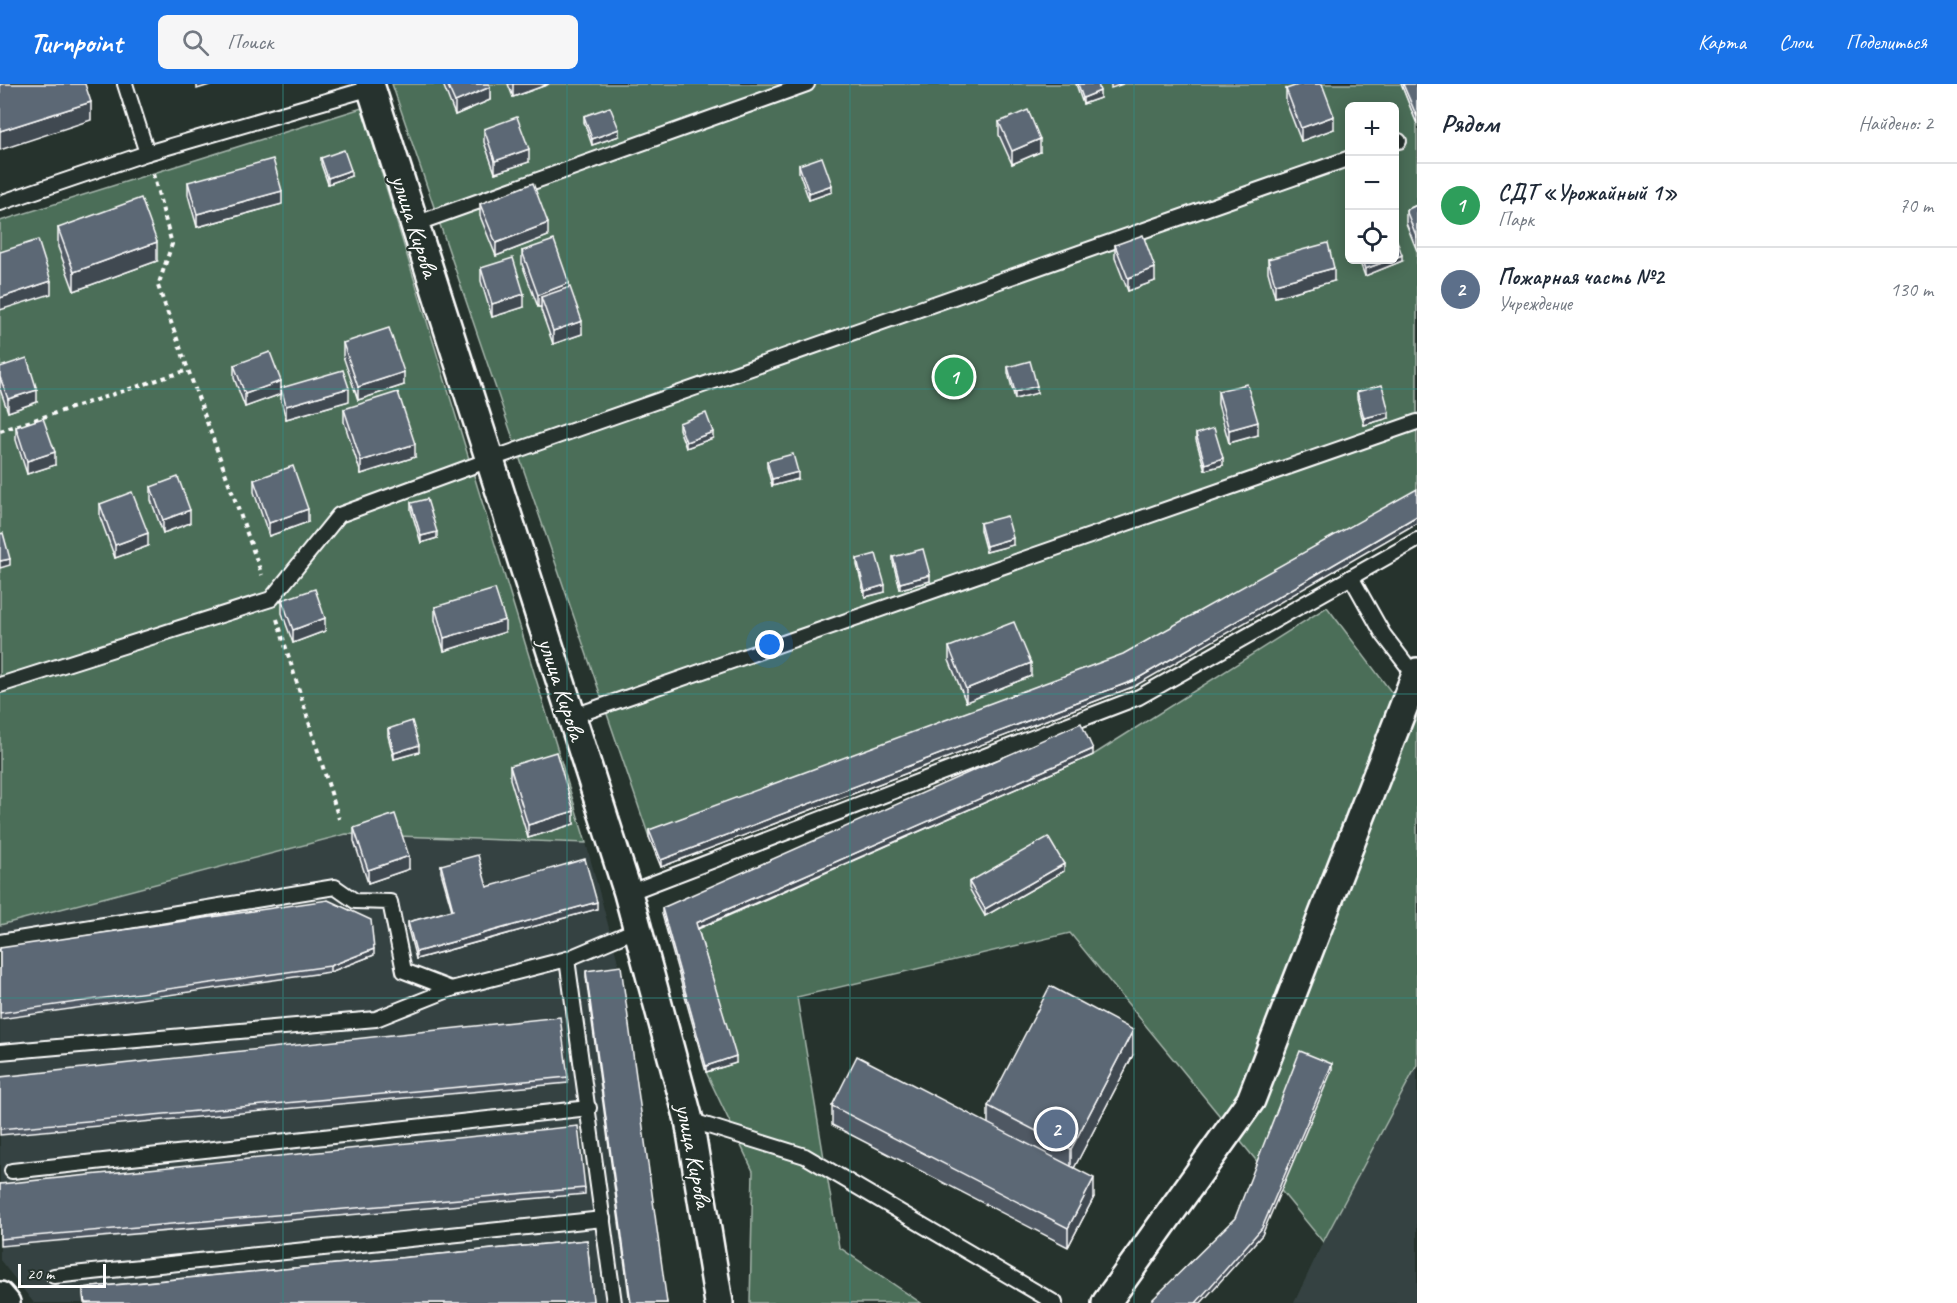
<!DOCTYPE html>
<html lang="ru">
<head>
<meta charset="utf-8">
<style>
	body { margin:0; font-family:Caveat,sans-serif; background:#f6f6f7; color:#1f2937 }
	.controls { position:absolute; right:18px; top:18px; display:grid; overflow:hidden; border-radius:9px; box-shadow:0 3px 15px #0003 }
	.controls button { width:54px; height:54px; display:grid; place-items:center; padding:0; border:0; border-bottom:2px solid #e0e1e3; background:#fff; color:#1f2937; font:30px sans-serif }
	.scale { position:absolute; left:18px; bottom:15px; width:88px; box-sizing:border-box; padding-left:6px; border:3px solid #fff; border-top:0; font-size:16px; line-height:21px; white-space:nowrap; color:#fff; -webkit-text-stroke:4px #26332d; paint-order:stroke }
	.you { position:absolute; left:770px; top:561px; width:21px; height:21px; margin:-15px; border:4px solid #fff; border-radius:50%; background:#1a73e8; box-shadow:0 0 0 9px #1a73e833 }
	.badge { display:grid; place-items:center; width:39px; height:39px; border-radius:50%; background:#1a73e8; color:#fff; font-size:20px; font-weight:700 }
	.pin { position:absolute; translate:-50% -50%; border:3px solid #fff; box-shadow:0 2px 6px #0006 }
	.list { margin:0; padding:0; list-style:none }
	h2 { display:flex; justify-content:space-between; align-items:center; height:78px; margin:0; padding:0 24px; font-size:26px }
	h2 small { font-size:20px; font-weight:400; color:#747a83 }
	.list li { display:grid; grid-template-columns:39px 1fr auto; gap:18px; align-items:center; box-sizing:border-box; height:84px; padding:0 24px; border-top:2px solid #e0e1e3 }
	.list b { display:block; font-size:22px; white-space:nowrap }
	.list p { margin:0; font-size:20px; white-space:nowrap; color:#747a83 }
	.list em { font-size:20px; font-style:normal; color:#747a83 }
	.icon { flex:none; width:33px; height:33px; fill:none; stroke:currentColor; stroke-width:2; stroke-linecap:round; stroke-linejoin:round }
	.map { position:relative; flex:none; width:1417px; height:1219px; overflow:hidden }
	header { display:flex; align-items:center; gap:36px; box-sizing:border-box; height:84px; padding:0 30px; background:#1a73e8; color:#fff }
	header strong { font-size:28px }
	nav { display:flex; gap:33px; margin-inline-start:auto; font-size:21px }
	.search { width:420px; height:54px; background:#f6f6f7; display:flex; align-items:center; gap:15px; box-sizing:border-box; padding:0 21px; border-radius:9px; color:#747a83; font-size:22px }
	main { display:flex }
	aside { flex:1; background:#fff }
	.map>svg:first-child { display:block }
	.built { fill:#364342 }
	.green { fill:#4c6e59; stroke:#a6b6ac; stroke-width:1.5; fill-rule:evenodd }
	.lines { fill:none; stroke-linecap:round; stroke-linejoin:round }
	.lane-casing { stroke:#fff; stroke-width:18 }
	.street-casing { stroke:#fff; stroke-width:32 }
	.path { stroke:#fff; stroke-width:4; stroke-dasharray:4.5 4.5; stroke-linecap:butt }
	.lane { stroke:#26332d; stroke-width:14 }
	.street { stroke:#26332d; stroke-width:27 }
	.wall { fill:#4f5964; stroke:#fff; stroke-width:1.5 }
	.shaded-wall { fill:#404851; stroke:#fff; stroke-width:1.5 }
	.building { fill:#5c6774; stroke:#fff; stroke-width:1.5 }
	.grid { fill:none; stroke:#338b84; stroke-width:1.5; stroke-opacity:0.55 }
	.labels { text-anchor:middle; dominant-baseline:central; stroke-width:4.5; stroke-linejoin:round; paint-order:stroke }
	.street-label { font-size:24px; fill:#fff; stroke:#26332d }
</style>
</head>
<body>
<header>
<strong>Turnpoint</strong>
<div class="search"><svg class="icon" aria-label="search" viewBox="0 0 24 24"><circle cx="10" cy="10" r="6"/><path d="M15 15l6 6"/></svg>Поиск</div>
<nav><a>Карта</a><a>Слои</a><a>Поделиться</a></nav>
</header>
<main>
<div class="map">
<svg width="1417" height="1219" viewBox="0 0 1417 1219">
	<rect width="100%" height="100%" fill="#26332d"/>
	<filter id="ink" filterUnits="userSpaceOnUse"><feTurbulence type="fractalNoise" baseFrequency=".0167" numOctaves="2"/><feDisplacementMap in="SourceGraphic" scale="12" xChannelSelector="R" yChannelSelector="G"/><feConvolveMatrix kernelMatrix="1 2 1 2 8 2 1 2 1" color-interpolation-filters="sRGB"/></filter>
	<g filter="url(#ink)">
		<g class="built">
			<polygon points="346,750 586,759 621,889 666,1219 34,1219 0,1176 0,841"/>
			<polygon points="1417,981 1417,1219 1294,1219 1323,1158"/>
		</g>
		<g class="green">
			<path d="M392,0H1401L1417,40V411L1123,576L649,753ZM1350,22H1394V176H1350Z"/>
			<polygon points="362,24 586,759 346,750 0,841 0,137"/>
			<polygon points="1327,523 1407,629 1417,633 1417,981 1323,1158 1070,849 797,913 839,1163 921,1219 750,1219 753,1087 706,988 735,979 696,845 1093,671"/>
		</g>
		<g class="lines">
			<defs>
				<g id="lane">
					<polyline points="125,0 147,69"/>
					<polyline points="1394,58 1399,57"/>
					<polyline points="0,119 147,69 371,4"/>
					<polyline points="415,140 807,0"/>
					<polyline points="1351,493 1383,550 1415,592"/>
					<polyline points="0,601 271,515 339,431 489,376 1350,74"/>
					<polyline points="571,633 1417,338"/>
					<polyline points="628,809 1139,613 1417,456"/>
					<polyline points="0,858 335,803 355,817 390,818 404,887 451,905"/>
					<polyline points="567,875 614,1219"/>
					<polyline points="0,968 376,935 451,905 567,875 638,845"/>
					<polyline points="689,1036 805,1072 1055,1219"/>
					<polyline points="12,1087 589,1024"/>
					<polyline points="54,1192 603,1135"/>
				</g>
				<g id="street">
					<polyline points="370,0 628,809 689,1036 719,1219"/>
					<polyline points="0,1212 6,1219"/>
					<polyline points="1106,1219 1251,1016 1417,588"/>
				</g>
			</defs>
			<use href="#lane" class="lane-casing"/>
			<use href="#street" class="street-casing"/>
			<g class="path">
				<polyline points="153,90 172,160 158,202 262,491"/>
				<polyline points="0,347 188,286"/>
				<polyline points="277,535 339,735"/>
			</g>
			<use href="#lane" class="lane"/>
			<use href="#street" class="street"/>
		</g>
		<g class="wall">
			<polygon points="443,0 489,0 490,16 455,31"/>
			<polygon points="508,0 549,0 513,13"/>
			<polygon points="1076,0 1098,0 1100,14 1083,20"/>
			<polygon points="1401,0 1417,0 1417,40"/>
			<polygon points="1286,5 1334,45 1301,57 1286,18"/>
			<polygon points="584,32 619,52 592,61 584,38"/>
			<polygon points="999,38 1040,68 1012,80 999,51"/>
			<polygon points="484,45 529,78 495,89 484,58"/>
			<polygon points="321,74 351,92 328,100 321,80"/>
			<polygon points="799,81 832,108 809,116 799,88"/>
			<polygon points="188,98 282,120 197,143 188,111"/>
			<polygon points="480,120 548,152 496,172 480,132"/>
			<polygon points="1417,121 1417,167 1406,139 1406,126"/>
			<polygon points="58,144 157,177 74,207 58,163"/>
			<polygon points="1115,161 1155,197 1128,207 1115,174"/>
			<polygon points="522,167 569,203 582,250 553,260 541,226 541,223 538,223 522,180"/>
			<polygon points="1268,175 1334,197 1275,213 1268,188"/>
			<polygon points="1359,176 1395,176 1402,177 1365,192"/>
			<polygon points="481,184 524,223 492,233 481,197"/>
			<polygon points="343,259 404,301 358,316 343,272"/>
			<polygon points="234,281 281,304 349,317 286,335 281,317 281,310 245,323 234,294"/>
			<polygon points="0,283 37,318 8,328 0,305"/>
			<polygon points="1008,283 1037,309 1015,315 1008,289"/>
			<polygon points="1218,307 1258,351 1229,359 1218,320"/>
			<polygon points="1357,308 1389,334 1364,341 1357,314"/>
			<polygon points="344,325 415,373 361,390 344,338"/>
			<polygon points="679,339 713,354 686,364 679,345"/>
			<polygon points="16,343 55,381 27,390 16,356"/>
			<polygon points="1196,350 1223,381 1205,386 1196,356"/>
			<polygon points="767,377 798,395 772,402 767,383"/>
			<polygon points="254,396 308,438 269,452 254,408"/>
			<polygon points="151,403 190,439 163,449 151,416"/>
			<polygon points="411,419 437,454 421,459 411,426"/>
			<polygon points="100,420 148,462 115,474 100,433"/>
			<polygon points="980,439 1013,461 986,468 980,446"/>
			<polygon points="893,473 930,497 900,505 893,479"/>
			<polygon points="857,475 885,508 865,513 857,481"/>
			<polygon points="282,516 325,547 293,559 282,529"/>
			<polygon points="435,523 505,548 444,567 435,536"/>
			<polygon points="949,563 1031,592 966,618 949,576"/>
			<polygon points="1135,602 661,783 649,753 649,746"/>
			<polygon points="388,645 419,668 394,675 388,652"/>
			<polygon points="1093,671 698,845 736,979 706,988 662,830 662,824"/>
			<polygon points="510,682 574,740 528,754 510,695"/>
			<polygon points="354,744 409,785 368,799 354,757"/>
			<polygon points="441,781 487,803 597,825 416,875 408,845 408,838 452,826 441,788"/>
			<polygon points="1064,787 985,832 969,804 969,798"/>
			<polygon points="0,864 374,871 330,888 0,935"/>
			<polygon points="586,887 667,1219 630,1219 586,893"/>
			<polygon points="1133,971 1074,1084 1094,1113 1068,1163 832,1041 832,1022 988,1040 988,1022"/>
			<polygon points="0,993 568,993 568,999 0,1051"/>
			<polygon points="0,1100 585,1104 585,1110 0,1162"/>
			<polygon points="587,1156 593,1219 84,1219 83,1211 83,1204"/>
		</g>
		<g class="shaded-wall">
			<polygon points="197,0 213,0 197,5"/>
			<polygon points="513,0 549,0 513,13"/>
			<polygon points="1111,0 1123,0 1111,4"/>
			<polygon points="490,3 490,16 455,31 455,18"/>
			<polygon points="1100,7 1100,14 1083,20 1083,14"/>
			<polygon points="91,18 91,36 0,66 0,47"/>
			<polygon points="1334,32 1334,45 1301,57 1301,44"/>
			<polygon points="619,45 619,52 592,61 592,55"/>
			<polygon points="1040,55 1040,68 1012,80 1012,67"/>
			<polygon points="529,65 529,78 495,89 495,77"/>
			<polygon points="351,86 351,92 328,100 328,94"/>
			<polygon points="832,101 832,108 809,116 809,109"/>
			<polygon points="282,107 282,120 197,143 197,130"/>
			<polygon points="548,139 548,152 496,172 496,159"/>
			<polygon points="157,158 157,177 74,207 74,188"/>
			<polygon points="1402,171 1402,177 1365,192 1365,185 1390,176 1395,176 1395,174"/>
			<polygon points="1155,184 1155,197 1128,207 1128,194"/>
			<polygon points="1334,184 1334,197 1275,213 1275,200"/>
			<polygon points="51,197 51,210 0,226 0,214"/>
			<polygon points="569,199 569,212 541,213 541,223 538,223 538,211"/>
			<polygon points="524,210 524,223 492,233 492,220"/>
			<polygon points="582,237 582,250 553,260 553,247"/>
			<polygon points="404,288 404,301 358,316 358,303"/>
			<polygon points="281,297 281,310 245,323 245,310"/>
			<polygon points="1037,302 1037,309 1015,315 1015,308"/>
			<polygon points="349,304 349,317 286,335 286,322"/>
			<polygon points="37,306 37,318 8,328 8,315"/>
			<polygon points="1389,328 1389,334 1364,341 1364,334"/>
			<polygon points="1258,338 1258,351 1229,359 1229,346"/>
			<polygon points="713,348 713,354 686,364 686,358"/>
			<polygon points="415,360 415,373 361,390 361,377"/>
			<polygon points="55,368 55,381 27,390 27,377"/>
			<polygon points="1223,374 1223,381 1205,386 1205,380"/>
			<polygon points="798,388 798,395 772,402 772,395"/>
			<polygon points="308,425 308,438 269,452 269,439"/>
			<polygon points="190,426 190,439 163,449 163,436"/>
			<polygon points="1417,432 1417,439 1135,602 661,783 661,776 1135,596"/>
			<polygon points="437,448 437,454 421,459 421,452"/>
			<polygon points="148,449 148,462 115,474 115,461"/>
			<polygon points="1013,454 1013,461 986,468 986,462"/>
			<polygon points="10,475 10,481 0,484 0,477"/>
			<polygon points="930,491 930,497 900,505 900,499"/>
			<polygon points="885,501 885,508 865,513 865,507"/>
			<polygon points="325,534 325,547 293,559 293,546"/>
			<polygon points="505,536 505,548 444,567 444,554"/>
			<polygon points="1031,579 1031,592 966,618 966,605"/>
			<polygon points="419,661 419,668 394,675 394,669"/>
			<polygon points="1093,665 1093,671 696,845 696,839"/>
			<polygon points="574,727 574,740 528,754 528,741"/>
			<polygon points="409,772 409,785 368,799 368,786"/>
			<polygon points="1064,780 1064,787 985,832 985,825"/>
			<polygon points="597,818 597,825 416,875 416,868"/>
			<polygon points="374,865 374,871 330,888 330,882"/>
			<polygon points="1133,946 1133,971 1071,1090 1071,1065"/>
			<polygon points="736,972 736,979 706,988 706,982"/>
			<polygon points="1332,980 1332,986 1262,1151 1201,1219 1196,1219"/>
			<polygon points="1094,1094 1094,1113 1068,1163 1068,1144"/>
		</g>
		<g class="building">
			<polygon points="0,0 85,0 91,18 0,47"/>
			<polygon points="447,0 489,0 490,3 455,18"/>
			<polygon points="1078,0 1098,0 1100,7 1083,14"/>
			<polygon points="1301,0 1322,0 1334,32 1301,44 1286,5"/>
			<polygon points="1403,0 1417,0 1417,33"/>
			<polygon points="610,23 619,45 592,55 584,32"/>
			<polygon points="1028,26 1040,55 1012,67 999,38"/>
			<polygon points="517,33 529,65 495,77 484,45"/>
			<polygon points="344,66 351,86 328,94 321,74"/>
			<polygon points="822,73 832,101 809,109 799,81"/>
			<polygon points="273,75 282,107 197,130 188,98"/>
			<polygon points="533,99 548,139 496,159 480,120"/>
			<polygon points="141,114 157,158 74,188 58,144"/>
			<polygon points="1417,121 1417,154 1406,126"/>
			<polygon points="1143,151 1155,184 1128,194 1115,161"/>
			<polygon points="1395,151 1402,171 1395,174"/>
			<polygon points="38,156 51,197 0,214 0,168"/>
			<polygon points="554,156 569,199 538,211 522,167"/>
			<polygon points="1328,159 1334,184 1275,200 1268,175"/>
			<polygon points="513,174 524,210 492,220 481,184"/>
			<polygon points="1362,176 1390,176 1365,185"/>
			<polygon points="570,203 582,237 553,247 541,213"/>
			<polygon points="389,244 404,288 358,303 343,259"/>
			<polygon points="270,268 281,297 245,310 234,281"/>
			<polygon points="27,274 37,306 8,315 0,293 0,283"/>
			<polygon points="1030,277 1037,302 1015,308 1008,283"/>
			<polygon points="343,286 349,304 286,322 281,304"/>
			<polygon points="1247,300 1258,338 1229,346 1218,307"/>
			<polygon points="1382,301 1389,328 1364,334 1357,308"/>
			<polygon points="398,308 415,360 361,377 344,325"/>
			<polygon points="706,329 713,348 686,358 679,339"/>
			<polygon points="43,334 55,368 27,377 16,343"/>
			<polygon points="1214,344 1223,374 1205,380 1196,350"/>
			<polygon points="793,370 798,388 772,395 767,377"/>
			<polygon points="293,382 308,425 269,439 254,396"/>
			<polygon points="178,393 190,426 163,436 151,403"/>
			<polygon points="1417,405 1417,432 1135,596 661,776 649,746 1123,570"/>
			<polygon points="132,408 148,449 115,461 100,420"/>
			<polygon points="427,415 437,448 421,452 411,419"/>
			<polygon points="1007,432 1013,454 986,462 980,439"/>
			<polygon points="3,449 10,475 0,477 0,450"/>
			<polygon points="923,465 930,491 900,499 893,473"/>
			<polygon points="876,470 885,501 865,507 857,475"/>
			<polygon points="315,505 325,534 293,546 282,516"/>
			<polygon points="495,505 505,536 444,554 435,523"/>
			<polygon points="1014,538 1031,579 966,605 949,563"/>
			<polygon points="412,637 419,661 394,669 388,645"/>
			<polygon points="1081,639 1093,665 696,839 736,972 706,982 662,824"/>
			<polygon points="556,668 574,727 528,741 510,682"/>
			<polygon points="395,730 409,772 368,786 354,744"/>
			<polygon points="1048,753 1064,780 985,825 969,798"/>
			<polygon points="478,771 487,803 585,775 597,818 416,868 408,838 453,826 441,781"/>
			<polygon points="328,816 371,836 374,865 330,882 0,929 0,864"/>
			<polygon points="621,882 667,1219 631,1219 586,887"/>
			<polygon points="1050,902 1133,946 1071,1065 988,1022"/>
			<polygon points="560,933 568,993 0,1045 0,993"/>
			<polygon points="1300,967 1332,980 1262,1144 1196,1219 1149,1219 1235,1134"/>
			<polygon points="857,972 1094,1094 1068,1144 832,1022"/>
			<polygon points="578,1042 585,1104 0,1155 0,1100"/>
			<polygon points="587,1156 593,1217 568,1219 85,1219 83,1204"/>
		</g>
	</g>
	<path class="grid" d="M283,0V1219M567,0V1219M850,0V1219M1134,0V1219M0,305H1417M0,610H1417M0,914H1417"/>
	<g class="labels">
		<g class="street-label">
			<text transform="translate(415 142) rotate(72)">улица Кирова</text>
			<text transform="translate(562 605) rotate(72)">улица Кирова</text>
			<text transform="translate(694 1072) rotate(79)">улица Кирова</text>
		</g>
	</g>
</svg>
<div class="controls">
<button>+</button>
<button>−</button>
<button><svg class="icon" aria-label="locate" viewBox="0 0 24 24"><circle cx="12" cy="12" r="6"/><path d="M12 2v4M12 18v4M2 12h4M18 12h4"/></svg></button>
</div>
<div class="scale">20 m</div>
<div class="you"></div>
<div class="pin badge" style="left:954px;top:293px;background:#2e9e5b">1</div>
<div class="pin badge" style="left:1056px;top:1045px;background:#5c6f8a">2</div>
</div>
<aside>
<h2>Рядом<small>Найдено: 2</small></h2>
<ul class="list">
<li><span class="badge" style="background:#2e9e5b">1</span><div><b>СДТ «Урожайный 1»</b><p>Парк</p></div><em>70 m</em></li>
<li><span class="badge" style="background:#5c6f8a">2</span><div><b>Пожарная часть №2</b><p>Учреждение</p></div><em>130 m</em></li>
</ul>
</aside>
</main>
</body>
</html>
